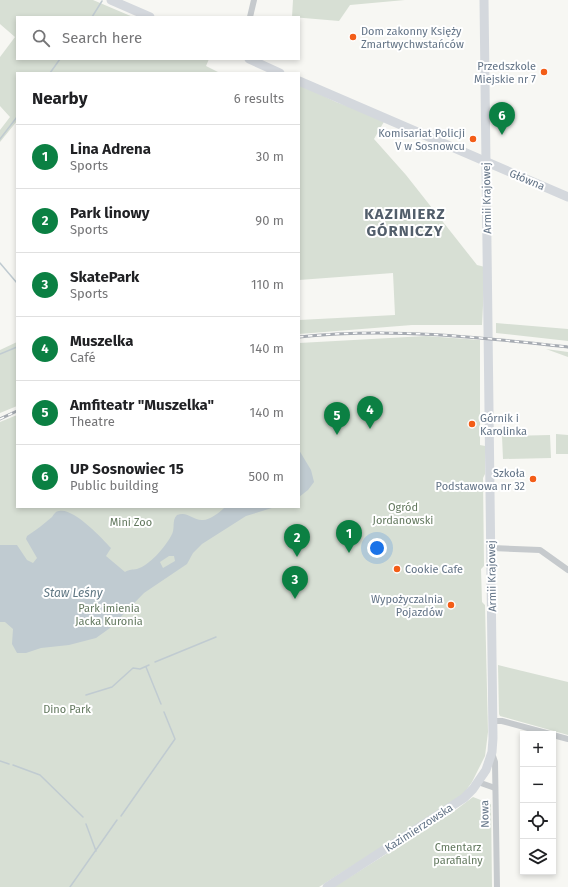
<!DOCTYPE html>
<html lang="en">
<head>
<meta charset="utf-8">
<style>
	body { margin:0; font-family:"Fira Sans",sans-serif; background:#f6f6f6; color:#202124 }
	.controls { position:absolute; right:12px; bottom:12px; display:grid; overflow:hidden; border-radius:0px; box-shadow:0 2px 6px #0003 }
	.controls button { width:36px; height:36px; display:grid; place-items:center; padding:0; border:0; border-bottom:1px solid #e0e0e0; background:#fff; color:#202124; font:20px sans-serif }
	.you { position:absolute; left:377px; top:548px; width:14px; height:14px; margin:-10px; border:3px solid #fff; border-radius:50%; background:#1a73e8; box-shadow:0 0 0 6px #1a73e833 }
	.badge { display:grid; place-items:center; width:26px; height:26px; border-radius:50%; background:#0b8043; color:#fff; font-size:13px; font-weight:700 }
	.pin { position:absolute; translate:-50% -33px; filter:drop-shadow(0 1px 2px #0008) }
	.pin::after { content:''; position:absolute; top:21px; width:14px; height:12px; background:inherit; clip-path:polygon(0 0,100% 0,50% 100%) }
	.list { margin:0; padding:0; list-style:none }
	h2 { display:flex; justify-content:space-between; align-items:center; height:52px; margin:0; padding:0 16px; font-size:17px }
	h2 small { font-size:13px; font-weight:400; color:#757577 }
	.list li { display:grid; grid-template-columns:26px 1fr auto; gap:12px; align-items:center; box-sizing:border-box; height:64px; padding:0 16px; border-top:1px solid #e0e0e0 }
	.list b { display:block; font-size:15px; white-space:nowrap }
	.list p { margin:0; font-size:13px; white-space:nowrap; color:#757577 }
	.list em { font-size:13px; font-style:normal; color:#757577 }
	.icon { flex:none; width:22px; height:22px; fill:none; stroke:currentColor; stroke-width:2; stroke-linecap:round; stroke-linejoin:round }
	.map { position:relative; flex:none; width:568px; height:887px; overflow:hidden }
	.search { position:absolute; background:#fff; box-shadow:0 2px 6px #0003; left:16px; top:16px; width:284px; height:44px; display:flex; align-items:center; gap:10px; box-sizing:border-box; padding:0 14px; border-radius:0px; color:#757577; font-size:15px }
	.panel { position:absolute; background:#fff; box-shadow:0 2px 6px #0003; left:16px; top:72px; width:284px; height:436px; border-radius:0px }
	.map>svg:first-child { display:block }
	.green { fill:#d7dfd4 }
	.water { fill:#c0cbd1; fill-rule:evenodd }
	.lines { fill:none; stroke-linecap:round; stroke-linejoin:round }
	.stream { stroke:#c0cbd1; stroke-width:1.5 }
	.street { stroke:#c6cacd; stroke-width:6 }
	.secondary { stroke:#d4d8dd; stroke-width:9 }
	.rail-casing { stroke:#a6abb2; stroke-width:3 }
	.rail { stroke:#fff; stroke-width:1.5; stroke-dasharray:4.5; stroke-linecap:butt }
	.poi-dot { fill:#f35d17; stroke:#fff; stroke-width:1.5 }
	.labels { text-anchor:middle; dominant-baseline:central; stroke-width:4; stroke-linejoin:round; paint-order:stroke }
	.poi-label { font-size:11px; fill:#637487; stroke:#fff; text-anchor:end }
	.street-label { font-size:11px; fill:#637487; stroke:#fff }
	.park-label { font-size:11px; fill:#62785e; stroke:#fff }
	.water-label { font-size:12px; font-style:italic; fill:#5f7783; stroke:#fff }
	.district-label { font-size:15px; font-weight:bold; letter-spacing:1px; fill:#525e6b; stroke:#fff }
</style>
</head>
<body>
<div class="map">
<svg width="568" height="887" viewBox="0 0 568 887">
	<rect width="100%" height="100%" fill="#f7f7f3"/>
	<g class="green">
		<polygon points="0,0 93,0 133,17 17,17 17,59 209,59 206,66 220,73 17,73 17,121 0,142 0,130 10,117 0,106 0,57 15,37 0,24"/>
		<polygon points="293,0 405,0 350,5 339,21 292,17"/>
		<polygon points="299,84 336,102 385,120 374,139 406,175 477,265 485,267 482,325 412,325 299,334 299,320 395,315 393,273 299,280"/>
		<polygon points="496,323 568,329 568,341 496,333"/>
		<polygon points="426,336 480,340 480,445 485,446 485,474 483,478 484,566 481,569 482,602 485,605 488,732 485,756 472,782 462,796 319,887 0,887 0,422 17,415 17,507 299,507 299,343"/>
		<polygon points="17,342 17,406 0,413 0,350"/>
		<polygon points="546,349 568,352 568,357"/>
		<polygon points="556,434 568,435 568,454 556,454"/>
		<polygon points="550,435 551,458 503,459 502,436"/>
		<polygon points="498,665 568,682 568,735 500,716 499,714"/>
		<polygon points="473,797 491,804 492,887 334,887 453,812"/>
	</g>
	<g class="water">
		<polygon points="299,450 311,470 314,482 308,490 299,497"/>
		<path d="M225,507H275L246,516L202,544L193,553L187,564L144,593L110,628L96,638L69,645L41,648L26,653H17L12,644L13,629L5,622H0V545H17L27,560L33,563L37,558L26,539L27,536C36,530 44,524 52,517C54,514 56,511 59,511C73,507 102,538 111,548L106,556L125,572C130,569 132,570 137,569C150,565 165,547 171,536C176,529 171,521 177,515C188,511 192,520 202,520C209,521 220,512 225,507ZM169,556H174L175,561L163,568L160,562Z"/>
	</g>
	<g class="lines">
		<g class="stream">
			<polyline points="92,17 102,1"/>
			<polyline points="50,73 60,59"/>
			<polyline points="0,139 17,117"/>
			<polyline points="0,263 17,283"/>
			<polyline points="0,354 17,347"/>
			<polyline points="155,662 216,637"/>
			<polyline points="146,667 161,704"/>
			<polyline points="86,695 112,687 133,668 140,669 149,665"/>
			<polyline points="0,761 9,764"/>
			<polyline points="13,765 40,775 83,817"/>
			<polyline points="121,816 175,739 164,712"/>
			<polyline points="86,824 96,851"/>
			<polyline points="70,887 117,820"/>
		</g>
		<g class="street">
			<polyline points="250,17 254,0"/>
			<polyline points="492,548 540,550 568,570"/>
			<polyline points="494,721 502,721 550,734"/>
			<polyline points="553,735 568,739"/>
			<polyline points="492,753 495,762 497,887"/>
			<polyline points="478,782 495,788"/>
		</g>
		<g class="secondary">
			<polyline points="111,0 150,17"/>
			<polyline points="249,59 280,73"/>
			<polyline points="299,81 568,197"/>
			<polyline points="327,887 464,798 473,789 486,770 492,752 493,738 484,0"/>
		</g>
		<defs>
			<g id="rail">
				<path d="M299,337C389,327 478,337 568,347"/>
				<polyline points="0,419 17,411"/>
			</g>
		</defs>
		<use href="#rail" class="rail-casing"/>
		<use href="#rail" class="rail"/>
	</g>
	<g class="poi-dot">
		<circle cx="353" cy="37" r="4"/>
		<circle cx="544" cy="72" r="4"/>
		<circle cx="473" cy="139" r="4"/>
		<circle cx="472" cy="424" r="4"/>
		<circle cx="533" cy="479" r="4"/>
		<circle cx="397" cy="569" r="4"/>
		<circle cx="451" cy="605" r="4"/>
	</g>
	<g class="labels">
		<g class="poi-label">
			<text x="361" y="31" text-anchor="start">Dom zakonny Księży<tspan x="361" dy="13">Zmartwychwstańców</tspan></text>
			<text x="536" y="66">Przedszkole<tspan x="536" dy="13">Miejskie nr 7</tspan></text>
			<text x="465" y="133">Komisariat Policji<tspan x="465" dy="13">V w Sosnowcu</tspan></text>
			<text x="480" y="418" text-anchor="start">Górnik i<tspan x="480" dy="13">Karolinka</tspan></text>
			<text x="525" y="473">Szkoła<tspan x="525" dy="13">Podstawowa nr 32</tspan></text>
			<text x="405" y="569" text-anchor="start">Cookie Cafe</text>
			<text x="443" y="599">Wypożyczalnia<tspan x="443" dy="13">Pojazdów</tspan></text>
		</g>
		<g class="street-label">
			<text transform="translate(527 180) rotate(23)">Główna</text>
			<text transform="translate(487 198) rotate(-91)">Armii Krajowej</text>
			<text transform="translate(492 576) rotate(-91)">Armii Krajowej</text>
			<text transform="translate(485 814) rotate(-91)">Nowa</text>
			<text transform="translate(419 828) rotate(-33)">Kazimierzowska</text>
		</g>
		<g class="park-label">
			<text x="403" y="507">Ogród<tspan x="403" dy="13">Jordanowski</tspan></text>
			<text x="131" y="522">Mini Zoo</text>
			<text x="109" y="608">Park imienia<tspan x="109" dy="13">Jacka Kuronia</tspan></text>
			<text x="67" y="709">Dino Park</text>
			<text x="458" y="847">Cmentarz<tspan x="458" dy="13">parafialny</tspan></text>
		</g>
		<g class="water-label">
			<text x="73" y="593">Staw Leśny</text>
		</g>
		<g class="district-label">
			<text x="405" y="214">KAZIMIERZ<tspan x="405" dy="17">GÓRNICZY</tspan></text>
		</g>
	</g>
</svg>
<div class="controls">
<button>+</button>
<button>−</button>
<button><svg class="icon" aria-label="locate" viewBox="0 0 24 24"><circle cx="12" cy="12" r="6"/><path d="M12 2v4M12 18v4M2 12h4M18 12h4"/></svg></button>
<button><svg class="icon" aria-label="layers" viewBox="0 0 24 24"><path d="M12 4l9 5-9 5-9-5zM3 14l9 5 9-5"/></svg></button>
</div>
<div class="you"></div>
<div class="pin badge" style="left:349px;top:553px">1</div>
<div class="pin badge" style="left:297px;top:557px">2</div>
<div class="pin badge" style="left:295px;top:599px">3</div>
<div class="pin badge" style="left:370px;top:429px">4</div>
<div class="pin badge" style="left:337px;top:435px">5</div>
<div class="pin badge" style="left:502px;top:135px">6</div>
<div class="search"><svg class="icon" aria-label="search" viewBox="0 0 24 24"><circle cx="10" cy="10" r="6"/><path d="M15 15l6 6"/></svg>Search here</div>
<section class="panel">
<h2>Nearby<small>6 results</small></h2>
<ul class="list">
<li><span class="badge">1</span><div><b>Lina Adrena</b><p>Sports</p></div><em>30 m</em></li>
<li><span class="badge">2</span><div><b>Park linowy</b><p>Sports</p></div><em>90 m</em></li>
<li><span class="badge">3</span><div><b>SkatePark</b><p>Sports</p></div><em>110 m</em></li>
<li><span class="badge">4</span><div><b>Muszelka</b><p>Café</p></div><em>140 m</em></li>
<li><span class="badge">5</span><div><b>Amfiteatr &quot;Muszelka&quot;</b><p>Theatre</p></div><em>140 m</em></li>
<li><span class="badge">6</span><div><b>UP Sosnowiec 15</b><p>Public building</p></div><em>500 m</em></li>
</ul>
</section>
</div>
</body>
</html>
